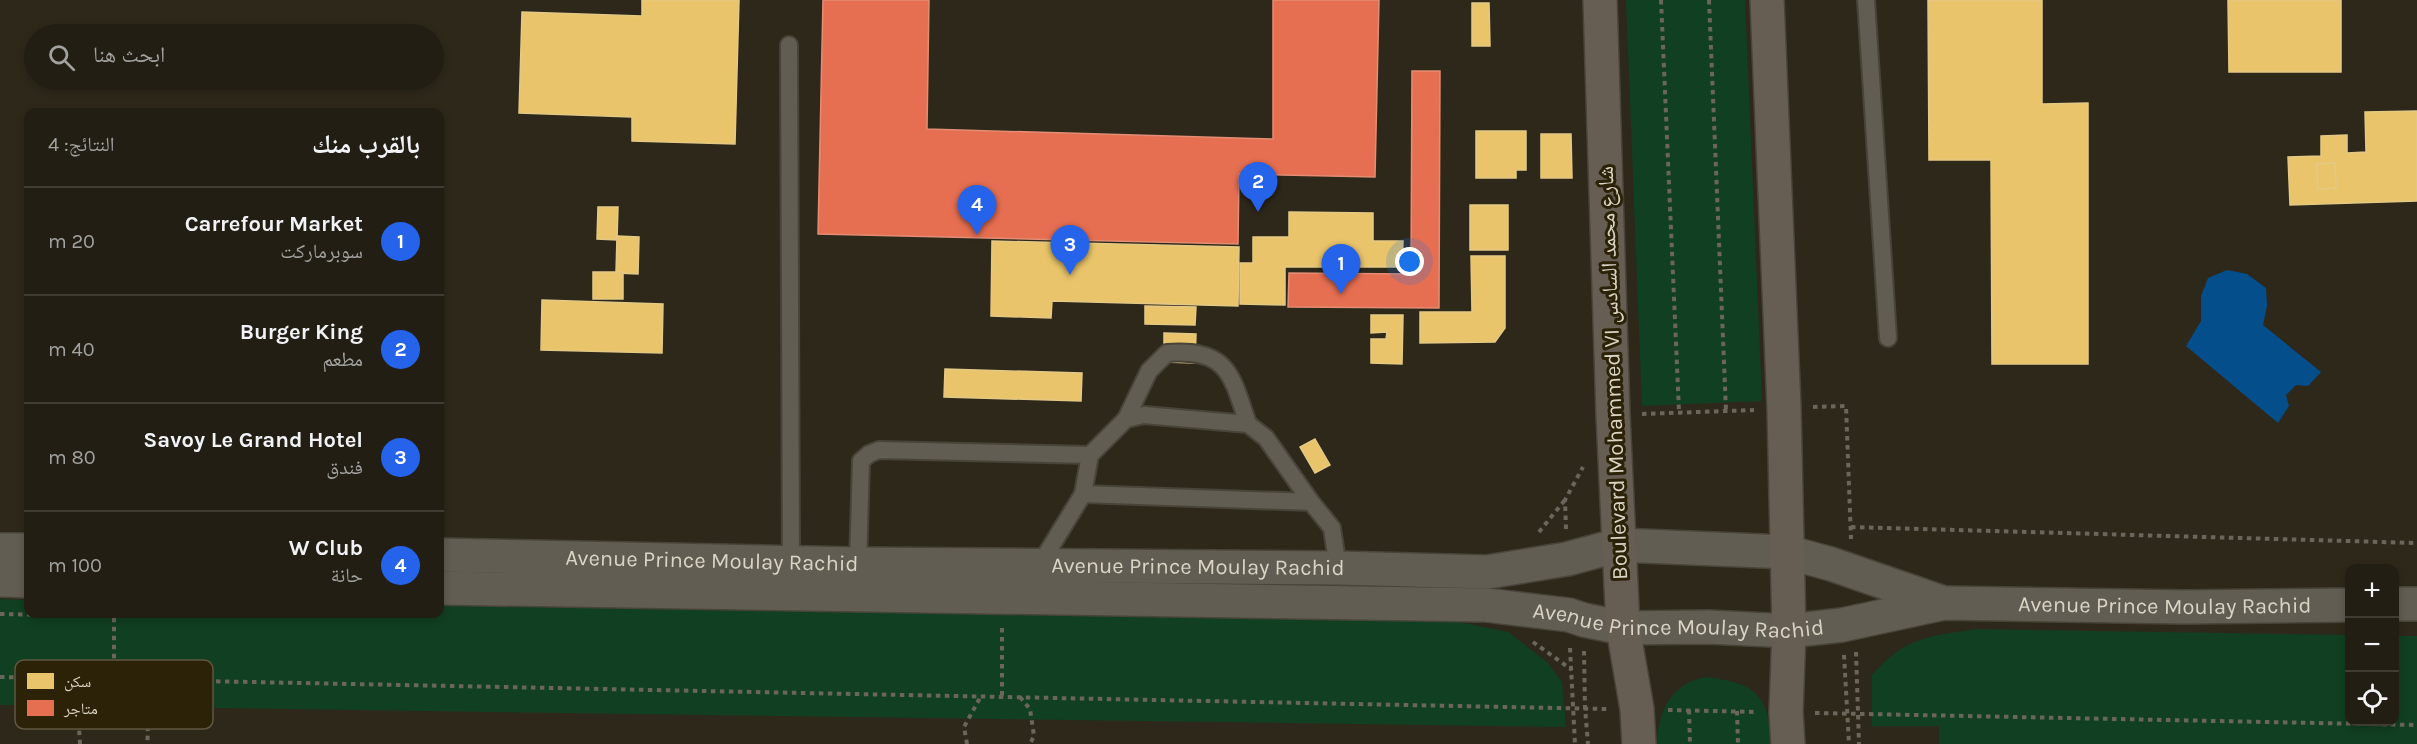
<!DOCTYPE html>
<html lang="ar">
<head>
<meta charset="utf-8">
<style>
	body { margin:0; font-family:Karla,"Noto Naskh Arabic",sans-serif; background:#2e2b22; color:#f1f3f6; direction:rtl }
	.controls { position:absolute; right:18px; bottom:18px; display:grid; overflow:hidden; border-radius:12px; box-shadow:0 3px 9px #0003 }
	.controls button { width:54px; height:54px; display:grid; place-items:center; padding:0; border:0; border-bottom:2px solid #3f3c34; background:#221e14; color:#f1f3f6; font:30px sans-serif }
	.you { position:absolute; left:1410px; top:262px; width:21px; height:21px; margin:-15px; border:4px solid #fff; border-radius:50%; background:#1a73e8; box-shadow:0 0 0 9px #1a73e833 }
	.badge { display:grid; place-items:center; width:39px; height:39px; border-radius:50%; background:#2563eb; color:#fff; font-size:20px; font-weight:700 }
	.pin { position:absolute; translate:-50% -50px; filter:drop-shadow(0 2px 3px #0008) }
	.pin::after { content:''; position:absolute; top:32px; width:21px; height:18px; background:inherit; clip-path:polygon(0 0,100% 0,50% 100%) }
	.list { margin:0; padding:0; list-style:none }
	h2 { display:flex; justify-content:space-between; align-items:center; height:78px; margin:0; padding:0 24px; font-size:26px }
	h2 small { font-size:20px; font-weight:400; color:#a2a2a0 }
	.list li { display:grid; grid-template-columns:39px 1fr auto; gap:18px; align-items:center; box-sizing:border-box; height:108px; padding:0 24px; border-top:2px solid #3f3c34 }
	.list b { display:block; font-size:22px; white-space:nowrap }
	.list p { margin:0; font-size:20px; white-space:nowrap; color:#a2a2a0 }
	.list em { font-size:20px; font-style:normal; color:#a2a2a0 }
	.icon { flex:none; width:33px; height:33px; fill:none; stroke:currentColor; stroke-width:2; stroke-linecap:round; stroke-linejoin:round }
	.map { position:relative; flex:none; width:2417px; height:744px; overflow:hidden; direction:ltr }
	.search { position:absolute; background:#221e14; box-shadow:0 3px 9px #0003; left:24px; top:24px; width:420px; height:66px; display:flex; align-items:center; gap:15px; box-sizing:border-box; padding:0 21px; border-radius:33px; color:#a2a2a0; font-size:22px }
	.panel { position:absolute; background:#221e14; box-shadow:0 3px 9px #0003; left:24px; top:108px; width:420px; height:510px; border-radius:12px; direction:rtl }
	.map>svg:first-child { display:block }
	.green { fill:#113f21 }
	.water { fill:#044e8b }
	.homes { fill:#e9c46a; stroke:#e4c985; stroke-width:1.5; fill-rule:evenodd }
	.shops { fill:#e76f51; stroke:#e38d74; stroke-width:1.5 }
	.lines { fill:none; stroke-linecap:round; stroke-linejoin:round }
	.service-casing { stroke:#494439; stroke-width:20 }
	.tertiary-casing { stroke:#494439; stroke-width:36 }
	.primary-casing { stroke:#494439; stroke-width:36 }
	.path { stroke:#6a665c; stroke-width:4; stroke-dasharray:4.5 4.5; stroke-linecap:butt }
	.service { stroke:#615d53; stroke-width:16 }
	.tertiary { stroke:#615d53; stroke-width:33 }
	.primary { stroke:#675e53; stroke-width:33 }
	.labels { text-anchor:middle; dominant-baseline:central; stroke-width:6; stroke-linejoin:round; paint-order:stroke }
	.street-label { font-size:22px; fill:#dad4c5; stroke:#2c2208 }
	.key { fill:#2c2208; stroke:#605741; stroke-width:1.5 }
	.key-label { font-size:16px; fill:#dad4c5 }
</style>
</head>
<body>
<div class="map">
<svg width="2417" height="744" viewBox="0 0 2417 744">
	<rect width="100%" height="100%" fill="#2e281a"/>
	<g class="green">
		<polygon points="1626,0 1745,0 1762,401 1642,406"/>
		<polygon points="0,599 28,600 28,614 440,614 440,605 1444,619 1508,632 1547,662 1562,682 1566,727 0,705"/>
		<path d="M1976,629L2349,635L2350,722H2394L2395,636H2417V744H1939V726H1872V675C1906,636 1928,637 1976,629Z"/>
		<path d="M1706,677C1755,683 1768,694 1772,744H1657C1657,711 1672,683 1706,677Z"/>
	</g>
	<polygon class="water" points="2227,270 2247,274 2266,288 2267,306 2263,325 2321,372 2308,386 2296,385 2286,395 2289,406 2278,423 2186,346 2201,321 2201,296 2208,278"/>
	<g class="homes">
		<polygon points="642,0 739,0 735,144 632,141 632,117 519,113 522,12 642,16"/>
		<polygon points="1928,0 2042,0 2042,104 2088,103 2088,364 1992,364 1991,160 1929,160"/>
		<polygon points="2228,0 2341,0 2341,72 2229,72"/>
		<polygon points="1472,3 1489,3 1490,46 1472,46"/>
		<path d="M2417,111V201L2290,205L2288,157L2321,156V136L2347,135V153L2366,152L2365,112ZM2335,163L2336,188L2318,189L2317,164Z"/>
		<polygon points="1476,131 1526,131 1526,170 1516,170 1516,178 1476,178"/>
		<polygon points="1541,134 1571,134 1572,178 1541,178"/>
		<polygon points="2335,163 2336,188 2318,189 2317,164"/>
		<rect x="1470" y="205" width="38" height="45"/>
		<polygon points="598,207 618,207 617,240 597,239"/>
		<polygon points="1289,212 1373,213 1373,241 1403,241 1402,267 1285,267 1285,305 1240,304 1240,263 1253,263 1253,237 1289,237"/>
		<polygon points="617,236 639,237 638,274 616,273"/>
		<polygon points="992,241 1239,247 1238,306 1052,301 1051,318 991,316"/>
		<polygon points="1471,256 1505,256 1505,328 1495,342 1420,343 1420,312 1472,312"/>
		<rect x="593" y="272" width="30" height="27"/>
		<polygon points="542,300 663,304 662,353 541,350"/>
		<polygon points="1145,306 1196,307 1195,325 1145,324"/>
		<polygon points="1371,315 1403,315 1402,364 1371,363 1371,339 1386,339 1387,332 1371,333"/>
		<polygon points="1164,333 1196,334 1195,363 1164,362"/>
		<polygon points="945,369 1082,373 1081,401 944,397"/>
		<polygon points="1315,439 1330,465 1315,473 1300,447"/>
	</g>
	<g class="shops">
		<polygon points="823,0 929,0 927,129 1273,139 1273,0 1379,0 1375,177 1239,174 1238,244 818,234"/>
		<polygon points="1412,71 1440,71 1439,308 1288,307 1289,273 1411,274"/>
	</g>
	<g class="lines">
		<defs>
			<g id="service">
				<polyline points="1866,0 1888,338"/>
				<polyline points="789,45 791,562"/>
				<path d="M1126,419L1149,371L1167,353C1228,349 1231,373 1248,424"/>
				<polyline points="1083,494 1311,502"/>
				<polyline points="858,564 861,461 869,454 879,450 1090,455"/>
				<polyline points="1039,566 1083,494 1090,455 1126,419 1144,415 1248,424 1266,438 1311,502 1332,528 1338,568"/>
			</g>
			<g id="tertiary">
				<polyline points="0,550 28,550"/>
				<path id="s1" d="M440,555L858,564L1338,568L1487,572L1567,559L1619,545L1787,552L1831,564L1944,603"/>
				<polyline points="0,580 28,581"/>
				<path id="s2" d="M440,588L1486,605L1569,615L1584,620L1623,628L1708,627L1789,631L1842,625L1944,603L2185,607L2350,605"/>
				<polyline points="2394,604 2417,604"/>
			</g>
			<g id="primary">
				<polyline points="1600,0 1613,415 1623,628 1637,709 1639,744"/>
				<polyline points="1767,0 1784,408 1789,631 1786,712 1788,744"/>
			</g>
		</defs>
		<use href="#service" class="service-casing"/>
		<use href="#tertiary" class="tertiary-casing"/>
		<use href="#primary" class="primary-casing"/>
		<g class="path">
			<polyline points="1661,0 1679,412"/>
			<polyline points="1709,0 1726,411"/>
			<polyline points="1813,407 1846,406 1851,539"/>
			<polyline points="1642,414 1754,410"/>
			<polyline points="1851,527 2417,543"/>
			<polyline points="1566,529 1565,500 1583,467"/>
			<polyline points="1539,532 1565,500"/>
			<polyline points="0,614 114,616 426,616"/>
			<polyline points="1002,628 1002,697"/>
			<polyline points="1533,642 1572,670"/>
			<polyline points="1570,648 1575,744"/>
			<polyline points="1584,651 1585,708 1588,744"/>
			<polyline points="1856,652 1859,744"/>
			<polyline points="1844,655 1849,744"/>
			<polyline points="0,677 1607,709"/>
			<polyline points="115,679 145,701 148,733 147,744"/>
			<polyline points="1020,697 1030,709 1034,736 1030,744"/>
			<polyline points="1668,710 1757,712"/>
			<polyline points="1689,710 1690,744"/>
			<polyline points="1737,711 1738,744"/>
			<polyline points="1815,713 2417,725"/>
			<polyline points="80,744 79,728 94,694 114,679 114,616"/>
			<polyline points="967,744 964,727 981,696"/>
		</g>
		<use href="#service" class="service"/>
		<use href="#tertiary" class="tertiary"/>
		<use href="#primary" class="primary"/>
	</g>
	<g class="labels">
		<g class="street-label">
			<text transform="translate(1613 373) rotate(-92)">Boulevard Mohammed VI شارع محمد السادس</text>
			<text stroke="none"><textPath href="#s1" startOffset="272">Avenue Prince Moulay Rachid</textPath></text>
			<text stroke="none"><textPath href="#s1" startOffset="758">Avenue Prince Moulay Rachid</textPath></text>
			<text stroke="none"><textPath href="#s2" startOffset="1730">Avenue Prince Moulay Rachid</textPath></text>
			<text stroke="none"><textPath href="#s2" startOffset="1240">Avenue Prince Moulay Rachid</textPath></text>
		</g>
	</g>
	<rect x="15" y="660" width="198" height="69" rx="9" class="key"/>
	<rect x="27" y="673" width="27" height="16" fill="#e9c46a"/>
	<rect x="27" y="700" width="27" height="16" fill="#e76f51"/>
	<g class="key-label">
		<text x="64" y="687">سكن</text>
		<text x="64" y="714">متاجر</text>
	</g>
</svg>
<div class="controls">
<button>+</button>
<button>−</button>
<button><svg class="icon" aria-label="locate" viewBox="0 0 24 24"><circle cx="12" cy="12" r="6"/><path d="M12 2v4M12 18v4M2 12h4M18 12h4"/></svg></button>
</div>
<div class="you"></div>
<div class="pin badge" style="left:1341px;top:294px">1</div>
<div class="pin badge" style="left:1258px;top:212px">2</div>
<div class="pin badge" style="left:1070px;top:275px">3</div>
<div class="pin badge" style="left:977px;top:235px">4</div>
<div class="search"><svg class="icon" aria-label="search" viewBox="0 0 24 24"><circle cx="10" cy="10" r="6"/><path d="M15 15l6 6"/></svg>ابحث هنا</div>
<section class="panel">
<h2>بالقرب منك<small>النتائج: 4</small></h2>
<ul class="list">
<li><span class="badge">1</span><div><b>Carrefour Market</b><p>سوبرماركت</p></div><em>20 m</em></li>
<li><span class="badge">2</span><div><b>Burger King</b><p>مطعم</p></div><em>40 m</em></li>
<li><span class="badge">3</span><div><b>Savoy Le Grand Hotel</b><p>فندق</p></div><em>80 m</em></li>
<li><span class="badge">4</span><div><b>W Club</b><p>حانة</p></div><em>100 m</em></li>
</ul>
</section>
</div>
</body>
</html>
